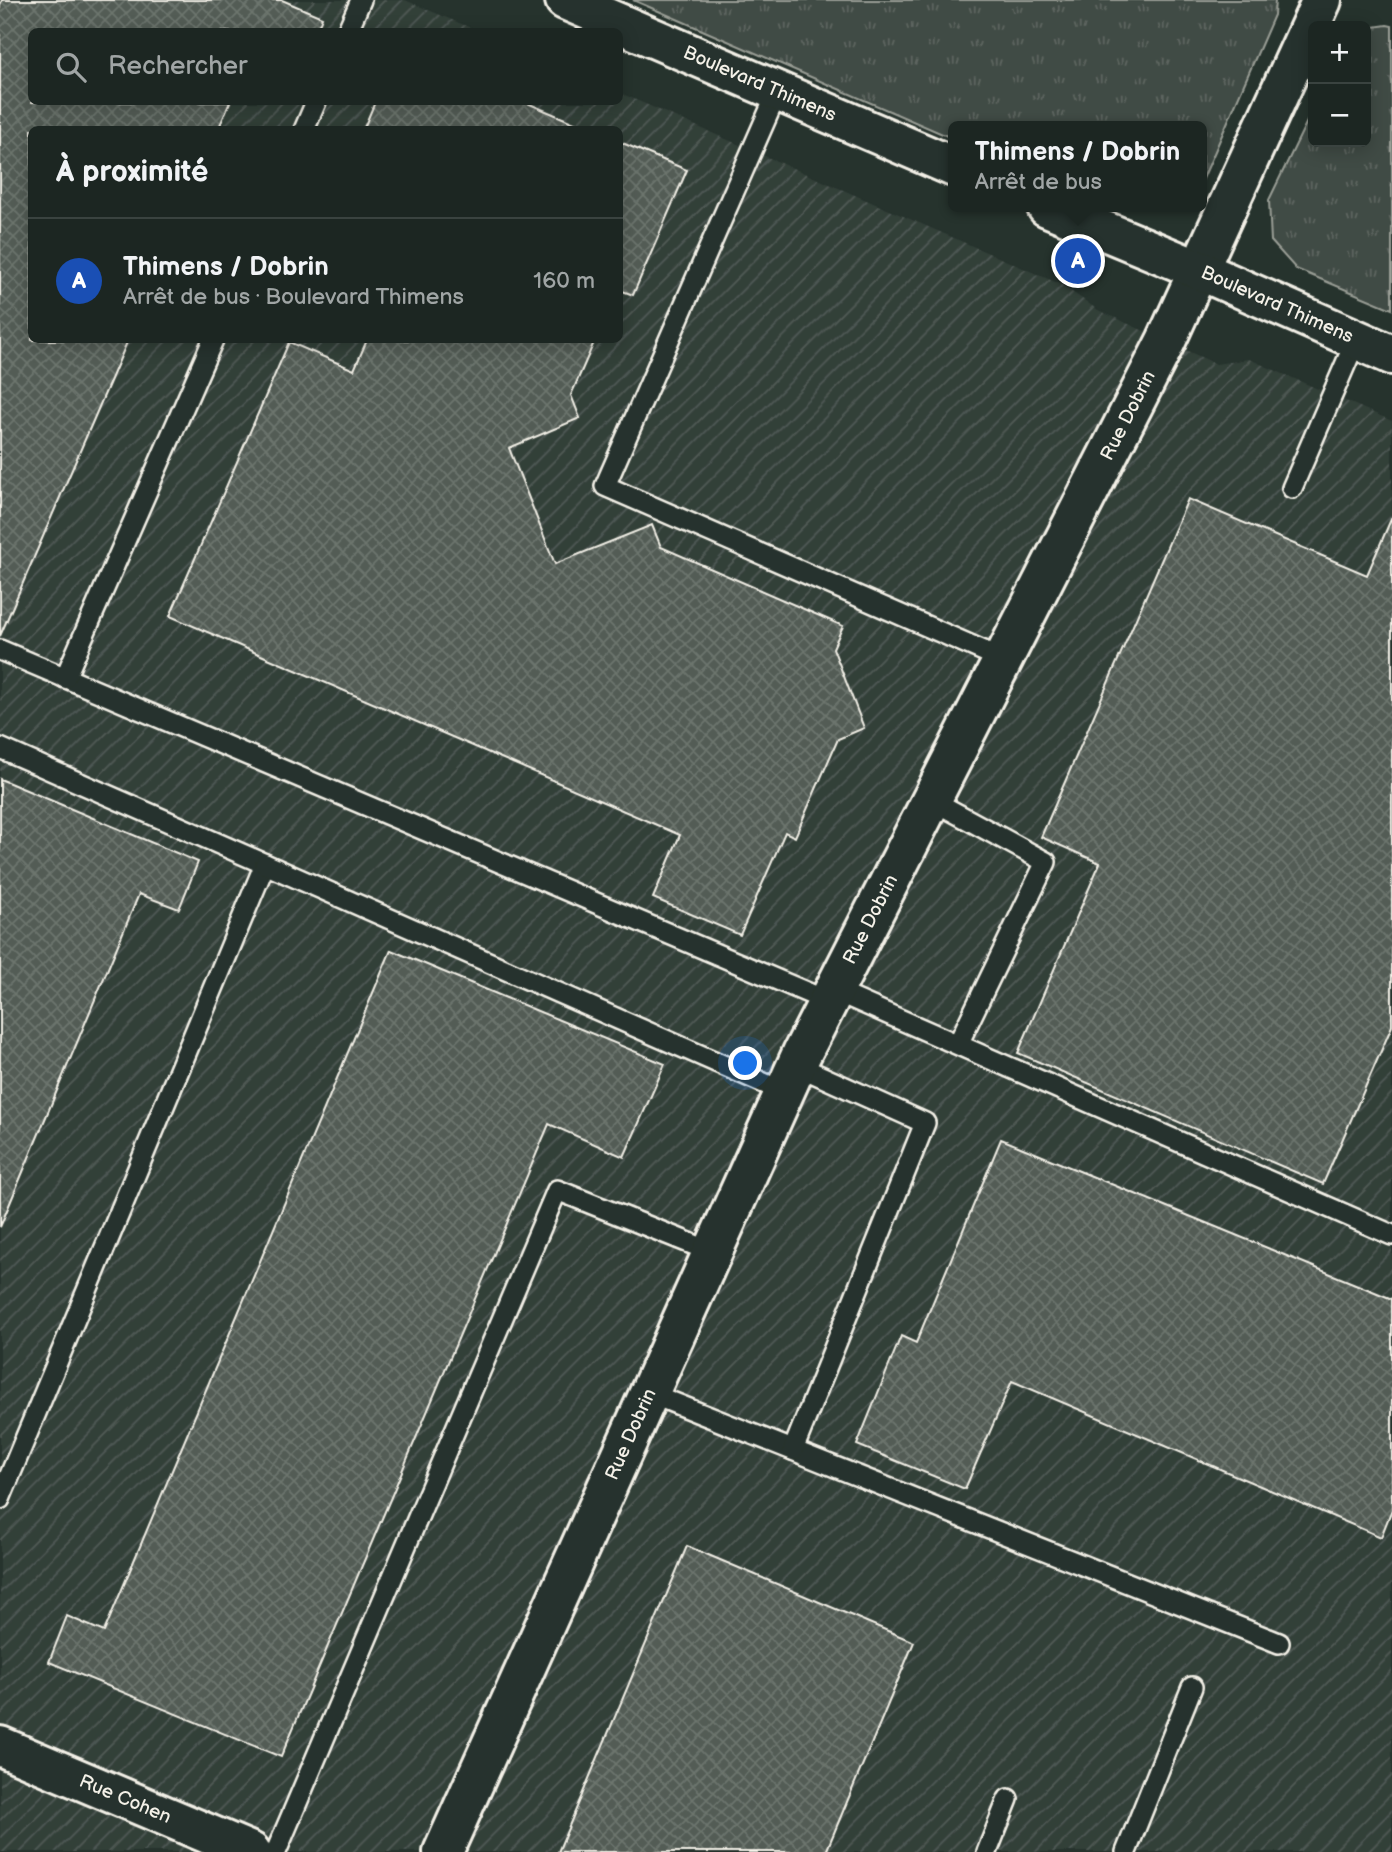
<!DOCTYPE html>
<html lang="fr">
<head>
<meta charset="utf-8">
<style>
	body { margin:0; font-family:"Balsamiq Sans",sans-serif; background:#252e2a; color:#f1f3f6 }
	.controls { position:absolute; right:21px; top:21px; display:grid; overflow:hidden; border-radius:10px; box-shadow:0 4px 18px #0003 }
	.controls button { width:63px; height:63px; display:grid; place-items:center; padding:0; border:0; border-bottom:2px solid #3a4340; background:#1c2622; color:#f1f3f6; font:35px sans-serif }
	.you { position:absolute; left:746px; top:1064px; width:24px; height:24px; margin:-18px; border:5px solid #fff; border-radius:50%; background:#1a73e8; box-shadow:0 0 0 10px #1a73e833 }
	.badge { display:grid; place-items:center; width:46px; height:46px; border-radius:50%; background:#ff9aa2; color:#fff; font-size:23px; font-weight:700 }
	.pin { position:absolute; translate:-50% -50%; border:4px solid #fff; box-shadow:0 2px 7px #0006 }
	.popup { position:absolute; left:948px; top:121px; width:259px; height:91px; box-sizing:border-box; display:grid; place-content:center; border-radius:10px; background:#1c2622; filter:drop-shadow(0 2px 5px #0005); font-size:23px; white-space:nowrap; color:#a0a5a5 }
	.popup b { font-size:26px; color:#f1f3f6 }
	.popup::after { content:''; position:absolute; left:50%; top:100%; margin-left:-14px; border:14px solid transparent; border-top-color:#1c2622 }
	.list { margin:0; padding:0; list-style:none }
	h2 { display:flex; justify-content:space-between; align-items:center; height:91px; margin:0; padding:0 28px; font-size:30px }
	h2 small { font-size:23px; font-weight:400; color:#a0a5a5 }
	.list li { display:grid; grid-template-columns:46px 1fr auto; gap:21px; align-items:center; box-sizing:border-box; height:126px; padding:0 28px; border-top:2px solid #3a4340 }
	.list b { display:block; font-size:26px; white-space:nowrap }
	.list p { margin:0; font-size:23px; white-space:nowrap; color:#a0a5a5 }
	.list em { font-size:23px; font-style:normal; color:#a0a5a5 }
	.icon { flex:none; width:38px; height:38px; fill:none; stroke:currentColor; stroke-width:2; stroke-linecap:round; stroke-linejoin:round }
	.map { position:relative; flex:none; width:1392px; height:1852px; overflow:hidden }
	.search { position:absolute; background:#1c2622; box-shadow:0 4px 18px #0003; left:28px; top:28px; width:595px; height:77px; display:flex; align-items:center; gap:18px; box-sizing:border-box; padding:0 24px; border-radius:10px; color:#a0a5a5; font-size:26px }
	.panel { position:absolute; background:#1c2622; box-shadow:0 4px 18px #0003; left:28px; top:126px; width:595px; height:217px; border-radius:10px }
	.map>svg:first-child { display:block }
	.industrial { fill:url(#industrial-furrows); fill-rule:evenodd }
	.grass { fill:url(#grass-tufts); stroke:#9a9e96; stroke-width:2 }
	.building { fill:url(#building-cross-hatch); stroke:#f4f1e8; stroke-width:2 }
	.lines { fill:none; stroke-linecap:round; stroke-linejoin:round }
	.service-casing { stroke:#f4f1e8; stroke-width:24 }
	.minor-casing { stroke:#f4f1e8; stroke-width:44 }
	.tertiary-casing { stroke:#f4f1e8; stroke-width:44 }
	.service { stroke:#26332d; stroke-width:19 }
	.minor { stroke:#26332d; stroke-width:38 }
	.tertiary { stroke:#26332d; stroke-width:38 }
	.labels { text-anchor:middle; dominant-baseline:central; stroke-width:5; stroke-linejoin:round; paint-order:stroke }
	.street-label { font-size:19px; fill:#f4f1e8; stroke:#26332d }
</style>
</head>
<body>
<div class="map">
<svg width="1392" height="1852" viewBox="0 0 1392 1852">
	<defs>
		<pattern id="industrial-furrows" width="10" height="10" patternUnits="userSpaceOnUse" patternTransform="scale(1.75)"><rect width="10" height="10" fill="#333f39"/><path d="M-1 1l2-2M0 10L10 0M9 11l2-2" fill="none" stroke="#515b56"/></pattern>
		<pattern id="grass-tufts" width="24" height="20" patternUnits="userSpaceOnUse" patternTransform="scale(1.75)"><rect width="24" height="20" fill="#414b45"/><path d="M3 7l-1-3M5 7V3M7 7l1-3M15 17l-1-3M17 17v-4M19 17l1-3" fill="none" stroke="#5d6560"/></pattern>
		<pattern id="building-cross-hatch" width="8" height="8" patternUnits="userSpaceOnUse" patternTransform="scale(1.75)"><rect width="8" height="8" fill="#525c55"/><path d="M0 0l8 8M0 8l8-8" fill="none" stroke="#6c746d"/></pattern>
	</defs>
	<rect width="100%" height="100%" fill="#26332d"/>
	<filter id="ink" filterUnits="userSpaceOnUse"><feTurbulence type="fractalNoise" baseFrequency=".0143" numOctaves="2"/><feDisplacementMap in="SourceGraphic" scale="14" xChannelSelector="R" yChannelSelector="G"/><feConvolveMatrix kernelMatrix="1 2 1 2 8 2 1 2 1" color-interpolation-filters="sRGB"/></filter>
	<g filter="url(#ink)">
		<path class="industrial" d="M0,0H405L478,31L32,32V102H620V93L1062,285L1098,310L1216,364L1249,359L1392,421V1852H0ZM32,130H620V340H32Z"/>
		<g class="grass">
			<polygon points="633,0 1275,0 1274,15 1202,181 1202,126 954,126 954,139"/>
			<polygon points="1387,25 1392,26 1392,309 1296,269 1271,241 1269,200 1313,109 1313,142 1366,142 1366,28"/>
		</g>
		<g class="building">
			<polygon points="2,0 282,0 322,17 316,32 32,32 32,102 230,102 218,130 32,130 32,340 128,340 0,636 0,5"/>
			<polygon points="375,102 525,102 591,130 363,130"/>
			<polygon points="620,142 687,170 633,295 620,290"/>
			<polygon points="367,340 595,340 571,395 580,418 509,448 555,564 652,525 661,547 843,626 833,648 864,728 838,739 795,837 785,832 740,935 653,898 680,835 170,616 289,342 354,370"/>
			<polygon points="1188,499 1367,575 1392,517 1392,1026 1323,1184 1018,1053 1100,863 1041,837"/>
			<polygon points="0,779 198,862 179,909 139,894 0,1227"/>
			<polygon points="391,950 665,1064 624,1157 549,1124 281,1757 49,1662 67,1616 104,1632"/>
			<polygon points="1001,1139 1392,1299 1392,1509 1381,1537 1012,1381 965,1489 857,1445 901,1336 916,1343"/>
			<polygon points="687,1546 914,1642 826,1852 558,1852"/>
		</g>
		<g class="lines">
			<defs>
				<g id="service">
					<polyline points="347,32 361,0"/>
					<polyline points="778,91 605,486 1002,659"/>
					<polyline points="304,130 316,102"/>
					<polyline points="1292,488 1356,340"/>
					<polyline points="0,650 827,1001"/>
					<polyline points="65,678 213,340"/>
					<polyline points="0,748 265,864 0,1499"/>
					<polyline points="930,799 1046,862 958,1044"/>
					<polyline points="265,864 784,1092"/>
					<polyline points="833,990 1392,1235"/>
					<polyline points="649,1393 1279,1643"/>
					<polyline points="793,1450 925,1123 796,1065"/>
					<polyline points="276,1852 557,1190 712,1252"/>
					<polyline points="987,1852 1008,1799"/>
					<polyline points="1126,1852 1192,1687"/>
				</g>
				<g id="minor">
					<path id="s1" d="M0,1746L251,1852"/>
					<path id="s2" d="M443,1852L802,1053L1166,341L1322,0"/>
				</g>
				<g id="tertiary">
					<path id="s3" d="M565,0L954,167"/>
					<path id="s4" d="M1047,207L1199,270L1392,355"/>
				</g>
			</defs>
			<use href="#service" class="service-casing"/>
			<use href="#minor" class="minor-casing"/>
			<use href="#tertiary" class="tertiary-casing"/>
			<use href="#service" class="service"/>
			<use href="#minor" class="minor"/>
			<use href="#tertiary" class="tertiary"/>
		</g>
	</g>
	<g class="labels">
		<g class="street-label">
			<text stroke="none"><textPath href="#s3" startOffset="212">Boulevard Thimens</textPath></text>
			<text stroke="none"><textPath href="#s4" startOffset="250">Boulevard Thimens</textPath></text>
			<text stroke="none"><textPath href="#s2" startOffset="1592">Rue Dobrin</textPath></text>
			<text stroke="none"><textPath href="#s2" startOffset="1026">Rue Dobrin</textPath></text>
			<text stroke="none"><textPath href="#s2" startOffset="458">Rue Dobrin</textPath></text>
			<text stroke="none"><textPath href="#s1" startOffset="136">Rue Cohen</textPath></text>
		</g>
	</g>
</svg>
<div class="controls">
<button>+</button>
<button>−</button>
</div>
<div class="you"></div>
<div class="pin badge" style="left:1078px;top:261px;background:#1a4fb4">A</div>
<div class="popup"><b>Thimens / Dobrin</b>Arrêt de bus</div>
<div class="search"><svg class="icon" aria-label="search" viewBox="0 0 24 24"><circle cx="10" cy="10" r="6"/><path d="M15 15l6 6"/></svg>Rechercher</div>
<section class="panel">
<h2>À proximité<small></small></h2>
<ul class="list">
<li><span class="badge" style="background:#1a4fb4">A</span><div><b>Thimens / Dobrin</b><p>Arrêt de bus · Boulevard Thimens</p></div><em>160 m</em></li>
</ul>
</section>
</div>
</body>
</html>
